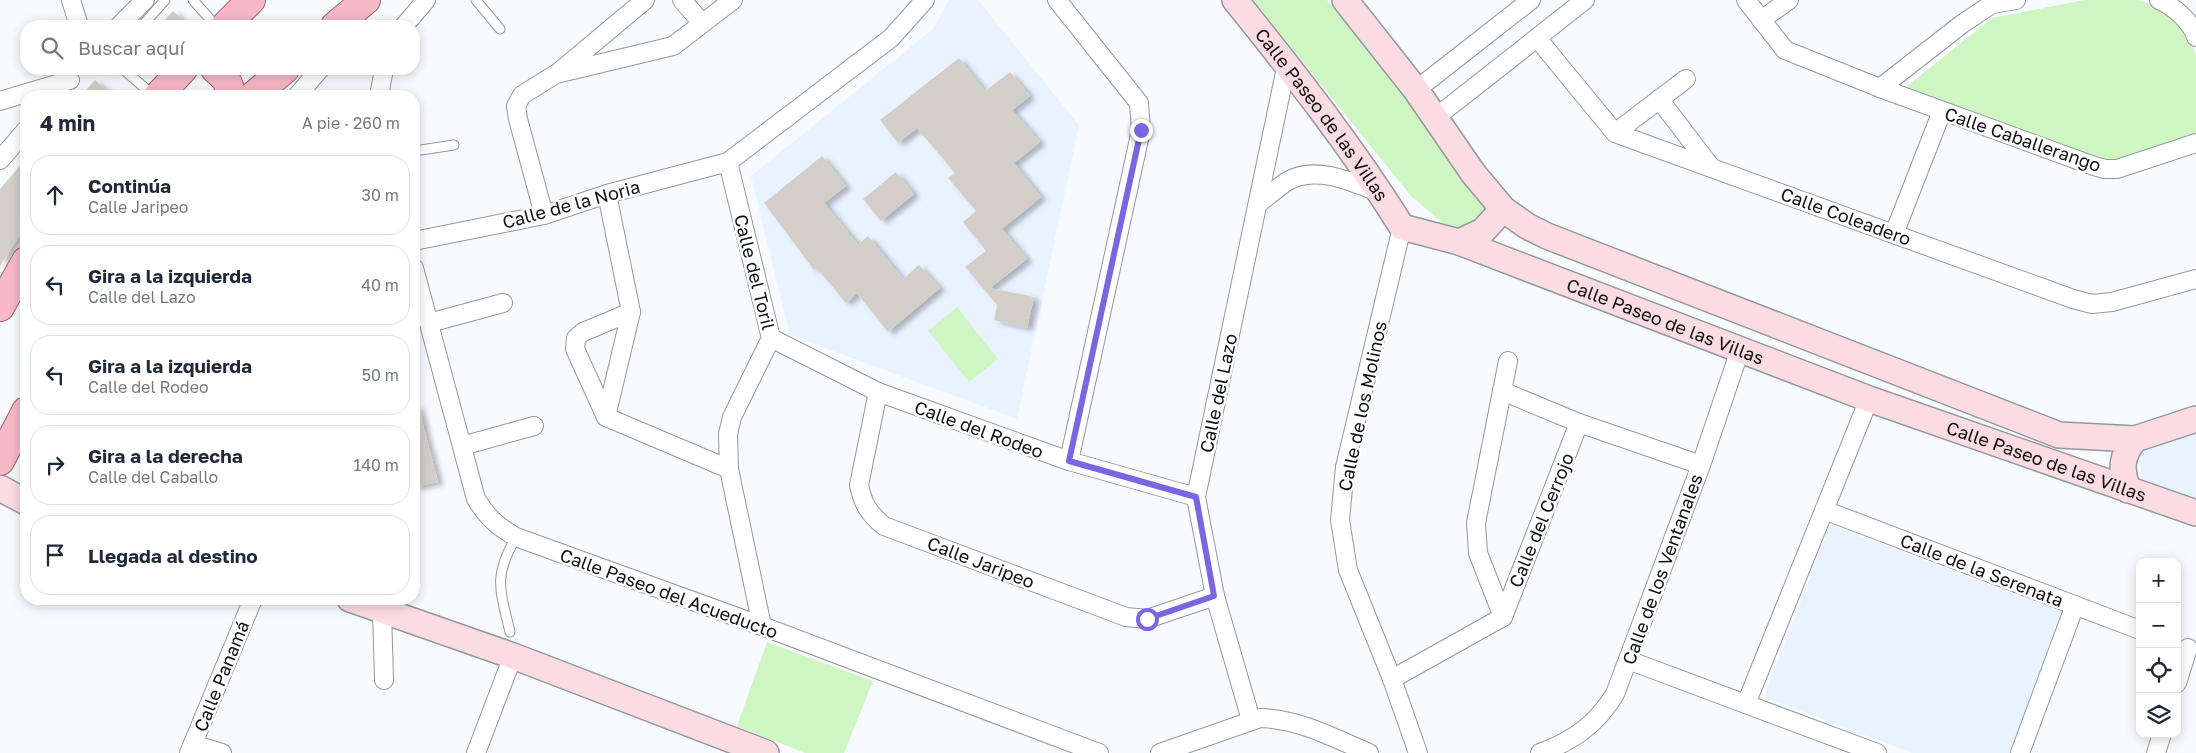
<!DOCTYPE html>
<html lang="es">
<head>
<meta charset="utf-8">
<style>
	body { margin:0; font-family:"Golos Text",sans-serif; background:#f2f2f3; color:#1f2937 }
	.controls { position:absolute; right:15px; bottom:15px; display:grid; overflow:hidden; border-radius:10px; box-shadow:0 2px 12px #0003 }
	.controls button { width:45px; height:45px; display:grid; place-items:center; padding:0; border:0; border-bottom:1px solid #e0e1e3; background:#fff; color:#1f2937; font:25px sans-serif }
	.stop { position:absolute; width:15px; height:15px; margin:-11px; border:4px solid #7b66e1; border-radius:50%; background:#fff }
	.stop.end { background:#7b66e1; border-color:#fff; box-shadow:0 1px 5px #0008 }
	.list { margin:0; padding:0; list-style:none }
	h2 { display:flex; justify-content:space-between; align-items:center; height:65px; margin:0; padding:0 20px; font-size:21px }
	h2 small { font-size:16px; font-weight:400; color:#747a83 }
	.list li { display:grid; grid-template-columns:32px 1fr auto; gap:15px; align-items:center; box-sizing:border-box; height:80px; margin:0 10px 10px; padding:0 10px; border:1px solid #e0e1e3; border-radius:20px }
	.list b { display:block; font-size:19px; white-space:nowrap }
	.list p { margin:0; font-size:16px; white-space:nowrap; color:#747a83 }
	.list em { font-size:16px; font-style:normal; color:#747a83 }
	.icon { flex:none; width:28px; height:28px; fill:none; stroke:currentColor; stroke-width:2; stroke-linecap:round; stroke-linejoin:round }
	.map { position:relative; flex:none; width:2196px; height:753px; overflow:hidden }
	.search { position:absolute; background:#fff; box-shadow:0 2px 12px #0003; left:20px; top:20px; width:400px; height:55px; display:flex; align-items:center; gap:12px; box-sizing:border-box; padding:0 18px; border-radius:20px; color:#747a83; font-size:19px }
	.panel { position:absolute; background:#fff; box-shadow:0 2px 12px #0003; left:20px; top:90px; width:400px; height:515px; border-radius:20px }
	.map>svg:first-child { display:block }
	.built { fill:#e9f3ff }
	.green { fill:#cef5c2 }
	.building { fill:#d4cec9; filter:url(#shadow) }
	.lines { fill:none; stroke-linecap:round; stroke-linejoin:round }
	.lane-casing { stroke:#94999e; stroke-width:11 }
	.street-casing { stroke:#94999e; stroke-width:20 }
	.secondary-casing { stroke:#94999e; stroke-width:28 }
	.primary-casing { stroke:#a2606d; stroke-width:30 }
	.lane { stroke:#fff; stroke-width:9 }
	.street { stroke:#fff; stroke-width:18 }
	.secondary { stroke:#fbdce2; stroke-width:25 }
	.primary { stroke:#f7b9c5; stroke-width:28 }
	.route { stroke:#7b66e1; stroke-width:6 }
	.labels { text-anchor:middle; dominant-baseline:central; stroke-width:5; stroke-linejoin:round; paint-order:stroke }
	.street-label { font-size:18px; fill:#0e0f11; stroke:#fff }
</style>
</head>
<body>
<div class="map">
<svg width="2196" height="753" viewBox="0 0 2196 753">
	<defs>
		<filter id="shadow"><feDropShadow dx="5.5" dy="3" stdDeviation="2.5" flood-color="#0004"/></filter>
	</defs>
	<rect width="100%" height="100%" fill="#f7faff"/>
	<g class="built">
		<polygon points="949,0 978,0 1079,125 1017,419 790,335 751,176 933,29"/>
		<polygon points="2196,428 2196,502 2142,483 2140,446"/>
		<polygon points="1830,525 2064,613 2011,753 1912,753 1764,697"/>
	</g>
	<g class="green">
		<polygon points="1253,0 1327,0 1395,83 1491,211 1478,227 1451,230 1411,196"/>
		<polygon points="2085,0 2138,0 2164,9 2189,32 2196,57 2196,139 2111,164 1906,87 1992,18"/>
		<polygon points="957,307 998,359 969,382 928,331"/>
		<polygon points="767,642 873,681 844,753 805,753 737,726"/>
	</g>
	<g class="building">
		<polygon points="173,11 190,26 159,26"/>
		<polygon points="959,58 985,91 1010,72 1030,96 1012,110 1040,142 1014,163 1041,197 1002,229 1027,259 990,288 1034,297 1027,328 994,320 997,305 965,267 986,251 963,222 976,211 948,178 955,173 917,128 898,143 880,120"/>
		<polygon points="95,80 113,96 81,96"/>
		<polygon points="822,156 846,186 824,203 858,245 868,236 903,279 919,265 940,288 888,332 857,293 846,303 817,268 814,270 764,203"/>
		<polygon points="26,159 26,225 0,266 0,189"/>
		<polygon points="896,172 914,194 881,221 863,199"/>
		<polygon points="414,406 418,406 438,482 414,487"/>
	</g>
	<g class="lines">
		<defs>
			<g id="lane">
				<polyline points="193,0 216,26"/>
				<polyline points="476,0 500,29"/>
				<polyline points="142,26 165,0"/>
				<polyline points="123,69 154,96"/>
				<polyline points="414,151 454,145"/>
				<path d="M510,632C500,589 493,577 516,537"/>
			</g>
			<g id="street">
				<polyline points="71,0 79,26"/>
				<polyline points="682,0 702,23"/>
				<polyline points="1057,0 1139,103 1141,130 1069,461"/>
				<polyline points="1746,0 1785,50 1880,88 2094,166 2105,169 2117,169 2196,143"/>
				<path d="M2159,0C2173,6 2192,22 2196,37"/>
				<polyline points="1761,20 1789,0"/>
				<polyline points="119,26 145,0"/>
				<polyline points="404,26 426,0"/>
				<polyline points="1537,38 1615,133 2073,299 2092,304 2112,302 2196,279"/>
				<polyline points="559,72 645,0"/>
				<polyline points="1880,88 1962,24 1992,4 2016,0"/>
				<polyline points="1416,90 1531,0"/>
				<polyline points="297,96 320,69"/>
				<polyline points="379,96 384,69"/>
				<polyline points="1659,99 1711,167"/>
				<polyline points="0,101 70,80"/>
				<polyline points="1435,118 1585,0"/>
				<polyline points="1615,133 1686,79"/>
				<polyline points="0,160 26,130"/>
				<polyline points="728,162 771,338 732,417 728,434 729,469 762,626"/>
				<path d="M1258,204C1267,197 1276,189 1286,182C1314,164 1353,182 1380,193"/>
				<polyline points="544,215 518,119 516,106 522,95 556,74 673,46 733,0"/>
				<polyline points="1402,227 1345,467 1340,520 1348,570 1392,679 1418,753"/>
				<polyline points="1894,234 1942,111"/>
				<polyline points="414,241 544,215 607,194 728,162 891,38 925,0"/>
				<path d="M414,268L476,499C487,517 498,527 516,537L762,626L1099,753"/>
				<polyline points="631,312 583,332 576,338 575,349 606,417 729,469"/>
				<polyline points="429,323 503,303"/>
				<polyline points="771,338 878,392 1069,461 1196,497"/>
				<polyline points="1502,391 1579,423 1701,465"/>
				<path d="M878,392L859,485C863,504 869,514 884,526L1126,617L1147,619L1215,596"/>
				<polyline points="606,417 631,312 607,194"/>
				<polyline points="462,446 534,426"/>
				<polyline points="1824,510 2140,630"/>
				<polyline points="382,610 384,680"/>
				<polyline points="1503,617 1478,553 1476,523 1508,361"/>
				<polyline points="1628,660 1877,753"/>
				<polyline points="1392,679 1503,617 1579,423"/>
				<polyline points="2177,683 2188,648"/>
				<polyline points="1746,704 1869,399"/>
				<polyline points="1251,720 1215,596 1196,497 1287,63"/>
				<polyline points="193,744 222,753"/>
				<polyline points="189,753 253,599"/>
				<polyline points="476,753 513,656"/>
				<path d="M1160,753L1260,718C1299,719 1334,738 1369,753"/>
				<path d="M1540,753C1573,741 1597,724 1615,694L1701,465L1740,350"/>
				<polyline points="2020,753 2075,605"/>
				<polyline points="2156,753 2162,734"/>
			</g>
			<g id="secondary">
				<path id="s1" d="M1235,0C1294,73 1352,147 1402,227L1459,242L1869,399L2196,513"/>
				<polyline points="1345,0 1416,90 1473,173 1503,209 1527,226 1547,236 2059,435 2135,439 2196,419"/>
				<polyline points="1459,242 1483,231 1503,209"/>
				<polyline points="0,488 26,502"/>
				<path d="M2128,490C2121,470 2120,457 2135,439"/>
				<polyline points="350,599 513,656 766,753"/>
			</g>
			<g id="primary">
				<polyline points="225,26 251,0"/>
				<polyline points="335,26 366,0"/>
				<path d="M215,69C225,77 230,83 231,96"/>
				<polyline points="158,96 183,69"/>
				<polyline points="253,96 285,69"/>
				<polyline points="0,307 26,261"/>
				<polyline points="0,461 26,411"/>
			</g>
		</defs>
		<use href="#lane" class="lane-casing"/>
		<use href="#street" class="street-casing"/>
		<use href="#secondary" class="secondary-casing"/>
		<use href="#primary" class="primary-casing"/>
		<use href="#lane" class="lane"/>
		<use href="#street" class="street"/>
		<use href="#secondary" class="secondary"/>
		<use href="#primary" class="primary"/>
	</g>
	<g class="lines">
		<polyline class="route" points="1141,130 1069,461 1196,497 1214,596 1147,619"/>
	</g>
	<g class="labels">
		<g class="street-label">
			<text stroke="none"><textPath href="#s1" startOffset="144">Calle Paseo de las Villas</textPath></text>
			<text transform="translate(2023 139) rotate(19)">Calle Caballerango</text>
			<text transform="translate(571 204) rotate(-15)">Calle de la Noria</text>
			<text transform="translate(1846 216) rotate(20)">Calle Coleadero</text>
			<text transform="translate(755 272) rotate(76)">Calle del Toril</text>
			<text stroke="none"><textPath href="#s1" startOffset="562">Calle Paseo de las Villas</textPath></text>
			<text transform="translate(1218 393) rotate(-78)">Calle del Lazo</text>
			<text transform="translate(1362 406) rotate(-78)">Calle de los Molinos</text>
			<text transform="translate(979 429) rotate(20)">Calle del Rodeo</text>
			<text stroke="none"><textPath href="#s1" startOffset="968">Calle Paseo de las Villas</textPath></text>
			<text transform="translate(1541 520) rotate(-68)">Calle del Cerrojo</text>
			<text transform="translate(981 562) rotate(21)">Calle Jaripeo</text>
			<text transform="translate(1662 569) rotate(-70)">Calle de los Ventanales</text>
			<text transform="translate(1982 570) rotate(21)">Calle de la Serenata</text>
			<text transform="translate(669 593) rotate(20)">Calle Paseo del Acueducto</text>
			<text transform="translate(221 676) rotate(-68)">Calle Panamá</text>
		</g>
	</g>
</svg>
<div class="controls">
<button>+</button>
<button>−</button>
<button><svg class="icon" aria-label="locate" viewBox="0 0 24 24"><circle cx="12" cy="12" r="6"/><path d="M12 2v4M12 18v4M2 12h4M18 12h4"/></svg></button>
<button><svg class="icon" aria-label="layers" viewBox="0 0 24 24"><path d="M12 4l9 5-9 5-9-5zM3 14l9 5 9-5"/></svg></button>
</div>
<div class="stop" style="left:1147px;top:619px"></div>
<div class="stop end" style="left:1141px;top:130px"></div>
<div class="search"><svg class="icon" aria-label="search" viewBox="0 0 24 24"><circle cx="10" cy="10" r="6"/><path d="M15 15l6 6"/></svg>Buscar aquí</div>
<section class="panel">
<h2>4 min<small>A pie · 260 m</small></h2>
<ul class="list">
<li><svg class="icon" aria-label="ahead" viewBox="0 0 24 24"><path d="M12 20V5M6 11l6-6 6 6"/></svg><div><b>Continúa</b><p>Calle Jaripeo</p></div><em>30 m</em></li>
<li><svg class="icon" aria-label="left" viewBox="0 0 24 24"><path d="M17 20v-9H6M10 6l-5 5 5 5"/></svg><div><b>Gira a la izquierda</b><p>Calle del Lazo</p></div><em>40 m</em></li>
<li><svg class="icon" aria-label="left" viewBox="0 0 24 24"><path d="M17 20v-9H6M10 6l-5 5 5 5"/></svg><div><b>Gira a la izquierda</b><p>Calle del Rodeo</p></div><em>50 m</em></li>
<li><svg class="icon" aria-label="right" viewBox="0 0 24 24"><path d="M7 20v-9h11M14 6l5 5-5 5"/></svg><div><b>Gira a la derecha</b><p>Calle del Caballo</p></div><em>140 m</em></li>
<li><svg class="icon" aria-label="arrive" viewBox="0 0 24 24"><path d="M6 21V4h12l-3 4 3 4H6"/></svg><div><b>Llegada al destino</b></div></li>
</ul>
</section>
</div>
</body>
</html>
